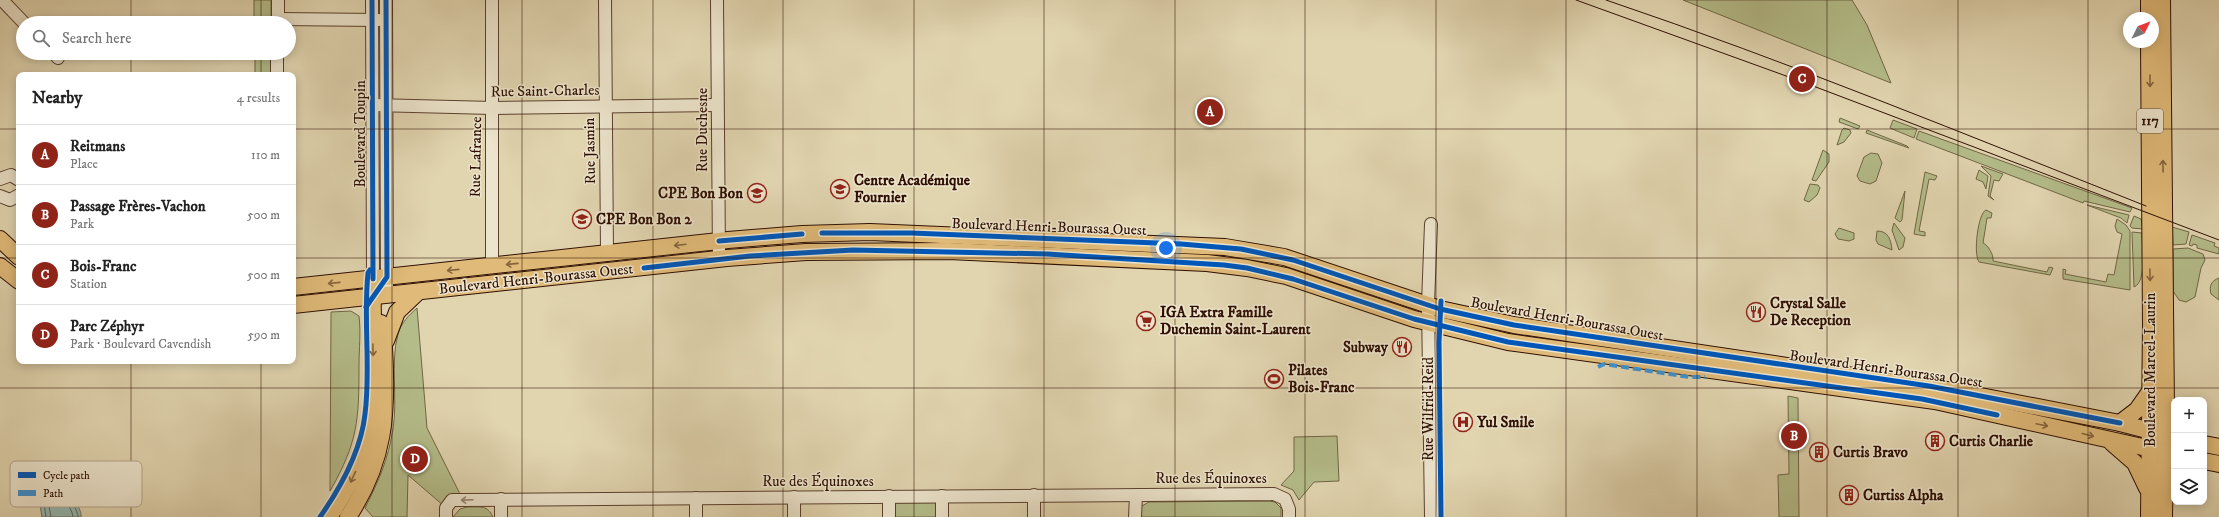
<!DOCTYPE html>
<html lang="en">
<head>
<meta charset="utf-8">
<style>
	body { margin:0; font-family:"IM FELL DW Pica",serif; background:#f6f6f6; color:#222 }
	.controls { position:absolute; right:12px; bottom:12px; display:grid; overflow:hidden; border-radius:8px; box-shadow:0 2px 10px #0003 }
	.controls button { width:36px; height:36px; display:grid; place-items:center; padding:0; border:0; border-bottom:1px solid #e0e0e0; background:#fff; color:#222; font:20px sans-serif }
	.compass { position:absolute; left:2123px; top:12px; width:36px; height:36px; border-radius:50%; background:#fff; box-shadow:0 2px 10px #0003; rotate:48deg }
	.you { position:absolute; left:1166px; top:248px; width:14px; height:14px; margin:-10px; border:3px solid #fff; border-radius:50%; background:#1a73e8; box-shadow:0 0 0 6px #1a73e833 }
	.badge { display:grid; place-items:center; width:26px; height:26px; border-radius:50%; background:#8f2418; color:#fff; font-size:13px; font-weight:700 }
	.pin { position:absolute; translate:-50% -50%; border:2px solid #fff; box-shadow:0 1px 4px #0006 }
	.list { margin:0; padding:0; list-style:none }
	h2 { display:flex; justify-content:space-between; align-items:center; height:52px; margin:0; padding:0 16px; font-size:17px }
	h2 small { font-size:13px; font-weight:400; color:#767676 }
	.list li { display:grid; grid-template-columns:26px 1fr auto; gap:12px; align-items:center; box-sizing:border-box; height:60px; padding:0 16px; border-top:1px solid #e0e0e0 }
	.list b { display:block; font-size:15px; white-space:nowrap }
	.list p { margin:0; font-size:13px; white-space:nowrap; color:#767676 }
	.list em { font-size:13px; font-style:normal; color:#767676 }
	.icon { flex:none; width:22px; height:22px; fill:none; stroke:currentColor; stroke-width:2; stroke-linecap:round; stroke-linejoin:round }
	.map { position:relative; flex:none; width:2219px; height:517px; overflow:hidden }
	.search { position:absolute; background:#fff; box-shadow:0 2px 10px #0003; left:16px; top:16px; width:280px; height:44px; display:flex; align-items:center; gap:10px; box-sizing:border-box; padding:0 14px; border-radius:22px; color:#767676; font-size:15px }
	.panel { position:absolute; background:#fff; box-shadow:0 2px 10px #0003; left:16px; top:72px; width:280px; height:292px; border-radius:8px }
	.map>svg:first-child { display:block }
	.green { fill:#b4bd8a; stroke:#716646 }
	.water { fill:#95b8b2; stroke:#6c746c }
	.lines { fill:none; stroke-linecap:round; stroke-linejoin:round }
	.shore { stroke:#62645a; stroke-width:1 }
	.minor-casing { stroke:#5b402e; stroke-width:14 }
	.major-casing { stroke:#2e0f02; stroke-width:18 }
	.minor { stroke:#ece4cc; stroke-width:12 }
	.major { stroke:#e0ba78; stroke-width:16 }
	.tram { stroke:#2e0f02; stroke-width:1 }
	.quiet { stroke:#3c92d1; stroke-width:4; stroke-dasharray:8 4; stroke-linecap:butt }
	.cycleway-casing { stroke:#ece4cc; stroke-width:8 }
	.cycleway { stroke:#0057b8; stroke-width:5 }
	.oneway { stroke:#87643d }
	.oneway2 { stroke:#968471 }
	.grid { fill:none; stroke:#2e0f02; stroke-width:1; stroke-opacity:0.55 }
	.labels { text-anchor:middle; dominant-baseline:central; stroke-width:3; stroke-linejoin:round; paint-order:stroke }
	.shield { fill:#ece4cc; stroke:#674f3f; stroke-width:1 }
	.shield-label { font-size:14px; font-weight:bold; fill:#2e0f02 }
	.street-label { font-size:15px; fill:#2e0f02; stroke:#ece4cc }
	.poi-label { font-size:15px; font-weight:bold; fill:#2e0f02; stroke:#ece4cc; text-anchor:start }
	.key { fill:#ece4cc; stroke:#b3a48f; stroke-width:1 }
	.key-label { font-size:11px; fill:#2e0f02 }
</style>
</head>
<body>
<div class="map">
<svg width="2219" height="517" viewBox="0 0 2219 517">
	<rect width="100%" height="100%" fill="#e1d5b0"/>
	<filter id="stains"><feTurbulence type="fractalNoise" baseFrequency=".005" numOctaves="4"/><feColorMatrix values="0 0 0 0 .2 0 0 0 0 .09 0 0 0 0 .02 0 0 0 .5 -.17"/></filter>
	<radialGradient id="worn" r=".72"><stop offset=".6" stop-color="#630" stop-opacity="0"/><stop offset="1" stop-color="#630" stop-opacity=".3"/></radialGradient>
	<g class="green">
		<rect x="254" y="0" width="17" height="23"/>
		<polygon points="1683,0 1852,0 1867,25 1891,83"/>
		<polygon points="380,31 382,32 381,95 379,96 377,32"/>
		<rect x="255" y="53" width="16" height="22"/>
		<polygon points="380,115 382,116 381,267 378,265 377,117"/>
		<polygon points="1840,118 1860,126 1858,129 1839,122"/>
		<polygon points="1893,120 1917,129 1914,138 1890,128"/>
		<polygon points="1844,128 1850,130 1851,133 1844,142 1837,145 1842,130"/>
		<polygon points="1867,130 1907,146 1909,148 1866,133"/>
		<polygon points="1919,131 2132,208 2130,212 2084,201 2083,203 1916,139"/>
		<polygon points="1823,150 1829,154 1829,162 1816,181 1812,180"/>
		<polygon points="1871,153 1878,154 1882,163 1876,181 1870,184 1860,181 1857,176 1864,157"/>
		<polygon points="1981,166 2003,174 1999,181 1994,180 1990,196 1994,200 1988,196 1991,176"/>
		<polygon points="1979,170 1988,176 1986,189 1983,182 1976,179"/>
		<polygon points="1925,172 1937,176 1935,180 1929,179 1919,231 1925,232 1925,236 1914,234"/>
		<polygon points="1810,184 1818,185 1820,188 1817,195 1809,202 1804,200"/>
		<polygon points="1905,191 1902,220 1900,222 1895,218"/>
		<polygon points="2087,205 2129,215 2127,223 2121,218"/>
		<path d="M1986,210L1992,213L1991,218H1987L1983,243C1988,245 1994,255 1993,261L2047,272L2049,267L2053,268L2050,275L1979,262C1973,254 1978,213 1986,210Z"/>
		<polygon points="2134,216 2141,219 2143,229 2132,228 2130,226"/>
		<polygon points="2117,219 2126,225 2130,231 2130,290 2063,279 2063,269 2066,270 2065,274 2106,282 2108,274 2114,275 2122,234 2117,232 2115,226"/>
		<polygon points="1894,223 1905,238 1903,247 1899,250 1892,230"/>
		<polygon points="2172,227 2189,232 2186,244 2173,245"/>
		<polygon points="1839,228 1854,233 1854,239 1849,241 1838,239 1835,234"/>
		<path d="M1877,231C1888,231 1891,239 1892,250L1878,244L1876,240Z"/>
		<path d="M2132,232L2142,233C2142,246 2147,282 2134,287Z"/>
		<polygon points="2192,235 2215,243 2214,246 2219,248 2219,254 2197,248 2197,245 2193,244 2192,246 2189,245"/>
		<polygon points="2188,248 2203,254 2205,260 2201,268 2195,297 2186,302 2179,300 2173,291 2173,249"/>
		<path d="M2219,278V300L2211,294C2209,286 2211,281 2219,278Z"/>
		<path d="M417,308L427,428L460,494L444,506L408,475L407,517H373L365,508C379,480 388,460 393,429C398,399 390,363 398,334C401,323 409,315 417,308Z"/>
		<path d="M351,311L359,316C361,332 359,349 359,365C359,420 358,442 330,491L331,312Z"/>
		<polygon points="1788,396 1798,398 1799,517 1779,517 1778,475 1789,474"/>
		<polygon points="1337,436 1339,481 1314,482 1299,500 1293,490 1281,485 1294,471 1294,437"/>
		<rect x="889" y="496" width="53" height="21"/>
		<polygon points="1269,501 1275,502 1281,508 1281,517 1138,517 1140,507 1149,502"/>
		<path d="M467,507C482,507 487,505 493,517H453L460,509Z"/>
	</g>
	<path class="water" d="M35,465C41,467 48,469 52,473C60,480 83,507 81,517H42L40,505L21,487C21,477 25,466 35,465Z"/>
	<g class="lines">
		<g class="shore">
			<path d="M46,517L44,503L25,485L27,477L32,470C47,470 78,503 78,517"/>
			<path d="M51,517L48,501L30,484L34,475C45,477 73,505 73,517"/>
		</g>
		<defs>
			<g id="minor">
				<polyline points="2,0 24,23"/>
				<polyline points="372,0 373,279"/>
				<polyline points="386,0 387,296"/>
				<polyline points="605,0 607,253"/>
				<polyline points="717,0 719,259"/>
				<polyline points="278,19 379,20"/>
				<polyline points="278,23 278,0"/>
				<polyline points="54,53 58,58"/>
				<polyline points="277,75 277,53"/>
				<polyline points="373,105 493,108 717,105"/>
				<polyline points="0,179 11,175 19,180"/>
				<polyline points="0,196 10,200 19,195"/>
				<polyline points="492,266 492,0"/>
				<polyline points="1034,495 1034,517"/>
				<polyline points="794,497 794,517"/>
				<polyline points="696,498 696,517"/>
				<polyline points="446,517 446,508 452,500 464,500 1274,494 1285,499 1289,509 1289,517"/>
				<polyline points="501,517 501,499"/>
				<polyline points="889,517 889,496"/>
				<polyline points="942,517 942,496"/>
				<polyline points="1135,517 1136,495"/>
				<polyline points="1431,517 1428,304 1431,224"/>
			</g>
			<g id="major">
				<polyline points="2162,0 2166,408 2164,517"/>
				<polyline points="2149,18 2149,0"/>
				<polyline points="0,239 19,257"/>
				<polyline points="0,266 19,281"/>
				<polyline points="293,287 728,240 802,234 870,232 1225,247 1284,257 1440,309 1514,325 1960,392 2120,423 2174,437"/>
				<polyline points="293,305 727,258 806,252 949,251 1207,263 1247,268 1286,276 1414,319 1508,342 1935,401 2174,454"/>
				<polyline points="386,341 397,312 418,292"/>
				<polyline points="2120,423 2137,410 2151,390"/>
				<polyline points="2112,443 2135,463 2147,488"/>
				<polyline points="2204,444 2219,447"/>
				<polyline points="2204,461 2219,464"/>
				<path d="M329,517C348,489 365,457 371,423C379,382 371,329 373,286"/>
				<path d="M348,517C385,461 388,413 384,347C384,339 382,331 381,323"/>
				<polyline points="2149,517 2151,325 2149,42"/>
			</g>
		</defs>
		<use href="#minor" class="minor-casing"/>
		<use href="#major" class="major-casing"/>
		<use href="#minor" class="minor"/>
		<use href="#major" class="major"/>
		<g class="tram">
			<polyline points="1576,0 1800,81 2219,240"/>
			<path d="M1606,0C1789,62 1967,135 2146,206"/>
		</g>
		<polyline class="quiet" points="1598,367 1604,364 1689,377 1705,377"/>
		<defs>
			<g id="cycleway">
				<polyline points="372,0 373,279"/>
				<polyline points="822,233 911,233 1181,244 1241,249 1293,260 1440,309 1514,325 1929,386 2120,423"/>
				<polyline points="719,241 802,234"/>
				<polyline points="644,268 750,256 853,250 1047,254 1224,265 1247,268 1293,279 1414,319 1508,342 1922,399 1997,415"/>
				<polyline points="366,307 387,277 386,0"/>
				<path d="M320,517C341,487 361,451 365,414C371,368 363,320 368,273L370,270"/>
				<polyline points="1441,517 1439,342 1441,301"/>
			</g>
		</defs>
		<use href="#cycleway" class="cycleway-casing"/>
		<use href="#cycleway" class="cycleway"/>
	</g>
	<defs><path id="oneway-shaft" d="M-6 0H5M1.5-3L5.5 0L1.5 3" fill="none" stroke-width="1.6" stroke-linecap="round" stroke-linejoin="round"/></defs>
	<g class="oneway">
		<use href="#oneway-shaft" transform="translate(2150 81) rotate(90)"/>
		<use href="#oneway-shaft" transform="translate(2163 166) rotate(-91)"/>
		<use href="#oneway-shaft" transform="translate(680 245) rotate(173)"/>
		<use href="#oneway-shaft" transform="translate(512 264) rotate(174)"/>
		<use href="#oneway-shaft" transform="translate(453 270) rotate(174)"/>
		<use href="#oneway-shaft" transform="translate(2150 275) rotate(89)"/>
		<use href="#oneway-shaft" transform="translate(334 283) rotate(174)"/>
		<use href="#oneway-shaft" transform="translate(373 350) rotate(89)"/>
		<use href="#oneway-shaft" transform="translate(2042 425) rotate(12)"/>
		<use href="#oneway-shaft" transform="translate(2088 435) rotate(14)"/>
		<use href="#oneway-shaft" transform="translate(353 477) rotate(115)"/>
	</g>
	<use class="oneway2" href="#oneway-shaft" transform="translate(467 500) rotate(178)"/>
	<path class="grid" d="M131,0V23M261,0V23M392,0V517M522,0V517M653,0V517M783,0V517M914,0V517M1044,0V517M1175,0V517M1305,0V517M1436,0V517M1566,0V517M1697,0V517M1827,0V517M1958,0V517M2088,0V517M131,53V75M261,53V75M0,129H19M293,129H2219M0,258H19M293,258H2219M131,361V517M261,361V517M0,388H2219"/>
	<defs>
		<symbol id="school-ring" viewBox="-11 -11 22 22"><circle r="9.5" fill="#ece4cc" stroke="#8f2418" stroke-width="1.5"/><path d="M0-5L7-2L0 1L-7-2ZM-4 1L0 2.5L4 1V4Q0 6-4 4Z" fill="#8f2418"/></symbol>
		<symbol id="restaurant-ring" viewBox="-11 -11 22 22"><circle r="9.5" fill="#ece4cc" stroke="#8f2418" stroke-width="1.5"/><path d="M-5-6h1v4h1v-4h1v4h1v-4h1v5L-1.5 .5V6h-2V.5L-5-1ZM5-6V6H3V1.5H1.5Q1.5-4 5-6Z" fill="#8f2418"/></symbol>
		<symbol id="supermarket-ring" viewBox="-11 -11 22 22"><circle r="9.5" fill="#ece4cc" stroke="#8f2418" stroke-width="1.5"/><path d="M-6-5.5h2.5l.6 2H6L4.5 2H-2.5L-4.4-4H-6ZM-1.5 3.2a1.3 1.3 0 1 0 .1 0ZM3 3.2a1.3 1.3 0 1 0 .1 0Z" fill="#8f2418"/></symbol>
		<symbol id="stadium-ring" viewBox="-11 -11 22 22"><circle r="9.5" fill="#ece4cc" stroke="#8f2418" stroke-width="1.5"/><path d="M0-5a6.5 5 0 1 0 0 10a6.5 5 0 1 0 0-10ZM-3.5-1.8h7v3.6h-7Z" fill="#8f2418"/></symbol>
		<symbol id="hospital-ring" viewBox="-11 -11 22 22"><circle r="9.5" fill="#ece4cc" stroke="#8f2418" stroke-width="1.5"/><path d="M-5-5h3v3.5h4V-5h3V5h-3V1.5h-4V5h-3Z" fill="#8f2418"/></symbol>
		<symbol id="building-ring" viewBox="-11 -11 22 22"><circle r="9.5" fill="#ece4cc" stroke="#8f2418" stroke-width="1.5"/><path d="M-4-6H4V6H1V3H-1V6H-4ZM-2.5-4.3h1.7v1.8h-1.7ZM.8-4.3h1.7v1.8H.8ZM-2.5-1h1.7V.8h-1.7ZM.8-1h1.7V.8H.8Z" fill="#8f2418"/></symbol>
	</defs>
	<g fill-rule="evenodd">
		<use href="#school-ring" x="829" y="178" width="22" height="22"/>
		<use href="#school-ring" x="746" y="182" width="22" height="22"/>
		<use href="#school-ring" x="571" y="208" width="22" height="22"/>
		<use href="#restaurant-ring" x="1745" y="301" width="22" height="22"/>
		<use href="#supermarket-ring" x="1135" y="310" width="22" height="22"/>
		<use href="#restaurant-ring" x="1391" y="336" width="22" height="22"/>
		<use href="#stadium-ring" x="1263" y="368" width="22" height="22"/>
		<use href="#hospital-ring" x="1452" y="411" width="22" height="22"/>
		<use href="#building-ring" x="1924" y="430" width="22" height="22"/>
		<use href="#building-ring" x="1808" y="441" width="22" height="22"/>
		<use href="#building-ring" x="1838" y="484" width="22" height="22"/>
	</g>
	<g class="labels">
		<rect class="shield" x="2137" y="109" width="26" height="24" rx="3"/>
		<g class="shield-label">
			<text x="2150" y="121">117</text>
		</g>
		<g class="street-label">
			<text transform="translate(545 91) rotate(-1)">Rue Saint-Charles</text>
			<text transform="translate(702 130) rotate(-90)">Rue Duchesne</text>
			<text transform="translate(360 134) rotate(-90)">Boulevard Toupin</text>
			<text transform="translate(590 151) rotate(-91)">Rue Jasmin</text>
			<text transform="translate(476 157) rotate(-89)">Rue Lafrance</text>
			<text transform="translate(1049 227) rotate(2)">Boulevard Henri-Bourassa Ouest</text>
			<text transform="translate(536 279) rotate(-6)">Boulevard Henri-Bourassa Ouest</text>
			<text transform="translate(1567 319) rotate(10)">Boulevard Henri-Bourassa Ouest</text>
			<text transform="translate(1886 369) rotate(8)">Boulevard Henri-Bourassa Ouest</text>
			<text transform="translate(2150 370) rotate(-90)">Boulevard Marcel-Laurin</text>
			<text transform="translate(1428 409) rotate(-90)">Rue Wilfrid-Reid</text>
			<text x="1211" y="478">Rue des Équinoxes</text>
			<text x="818" y="481">Rue des Équinoxes</text>
		</g>
		<g class="poi-label">
			<text x="854" y="180">Centre Académique<tspan x="854" dy="17">Fournier</tspan></text>
			<text x="743" y="193" text-anchor="end">CPE Bon Bon</text>
			<text x="596" y="219">CPE Bon Bon 2</text>
			<text x="1770" y="303">Crystal Salle<tspan x="1770" dy="17">De Reception</tspan></text>
			<text x="1160" y="312">IGA Extra Famille<tspan x="1160" dy="17">Duchemin Saint-Laurent</tspan></text>
			<text x="1388" y="347" text-anchor="end">Subway</text>
			<text x="1288" y="370">Pilates<tspan x="1288" dy="17">Bois-Franc</tspan></text>
			<text x="1477" y="422">Yul Smile</text>
			<text x="1949" y="441">Curtis Charlie</text>
			<text x="1833" y="452">Curtis Bravo</text>
			<text x="1863" y="495">Curtiss Alpha</text>
		</g>
	</g>
	<rect x="10" y="461" width="132" height="46" rx="6" class="key"/>
	<rect x="18" y="472" width="18" height="6" fill="#0057b8"/>
	<rect x="18" y="490" width="18" height="6" fill="#3c92d1"/>
	<g class="key-label">
		<text x="43" y="479">Cycle path</text>
		<text x="43" y="497">Path</text>
	</g>
	<rect width="100%" height="100%" filter="url(#stains)"/>
	<rect width="100%" height="100%" fill="url(#worn)"/>
</svg>
<div class="controls">
<button>+</button>
<button>−</button>
<button><svg class="icon" aria-label="layers" viewBox="0 0 24 24"><path d="M12 4l9 5-9 5-9-5zM3 14l9 5 9-5"/></svg></button>
</div>
<svg class="compass" viewBox="-18 -18 36 36"><path d="M0-13l5 13h-10z" fill="#e53935"/><path d="M0 13l5-13h-10z" fill="#767676"/></svg>
<div class="you"></div>
<div class="pin badge" style="left:1210px;top:112px">A</div>
<div class="pin badge" style="left:1794px;top:436px">B</div>
<div class="pin badge" style="left:1802px;top:79px">C</div>
<div class="pin badge" style="left:415px;top:459px">D</div>
<div class="search"><svg class="icon" aria-label="search" viewBox="0 0 24 24"><circle cx="10" cy="10" r="6"/><path d="M15 15l6 6"/></svg>Search here</div>
<section class="panel">
<h2>Nearby<small>4 results</small></h2>
<ul class="list">
<li><span class="badge">A</span><div><b>Reitmans</b><p>Place</p></div><em>110 m</em></li>
<li><span class="badge">B</span><div><b>Passage Frères-Vachon</b><p>Park</p></div><em>500 m</em></li>
<li><span class="badge">C</span><div><b>Bois-Franc</b><p>Station</p></div><em>500 m</em></li>
<li><span class="badge">D</span><div><b>Parc Zéphyr</b><p>Park · Boulevard Cavendish</p></div><em>590 m</em></li>
</ul>
</section>
</div>
</body>
</html>
